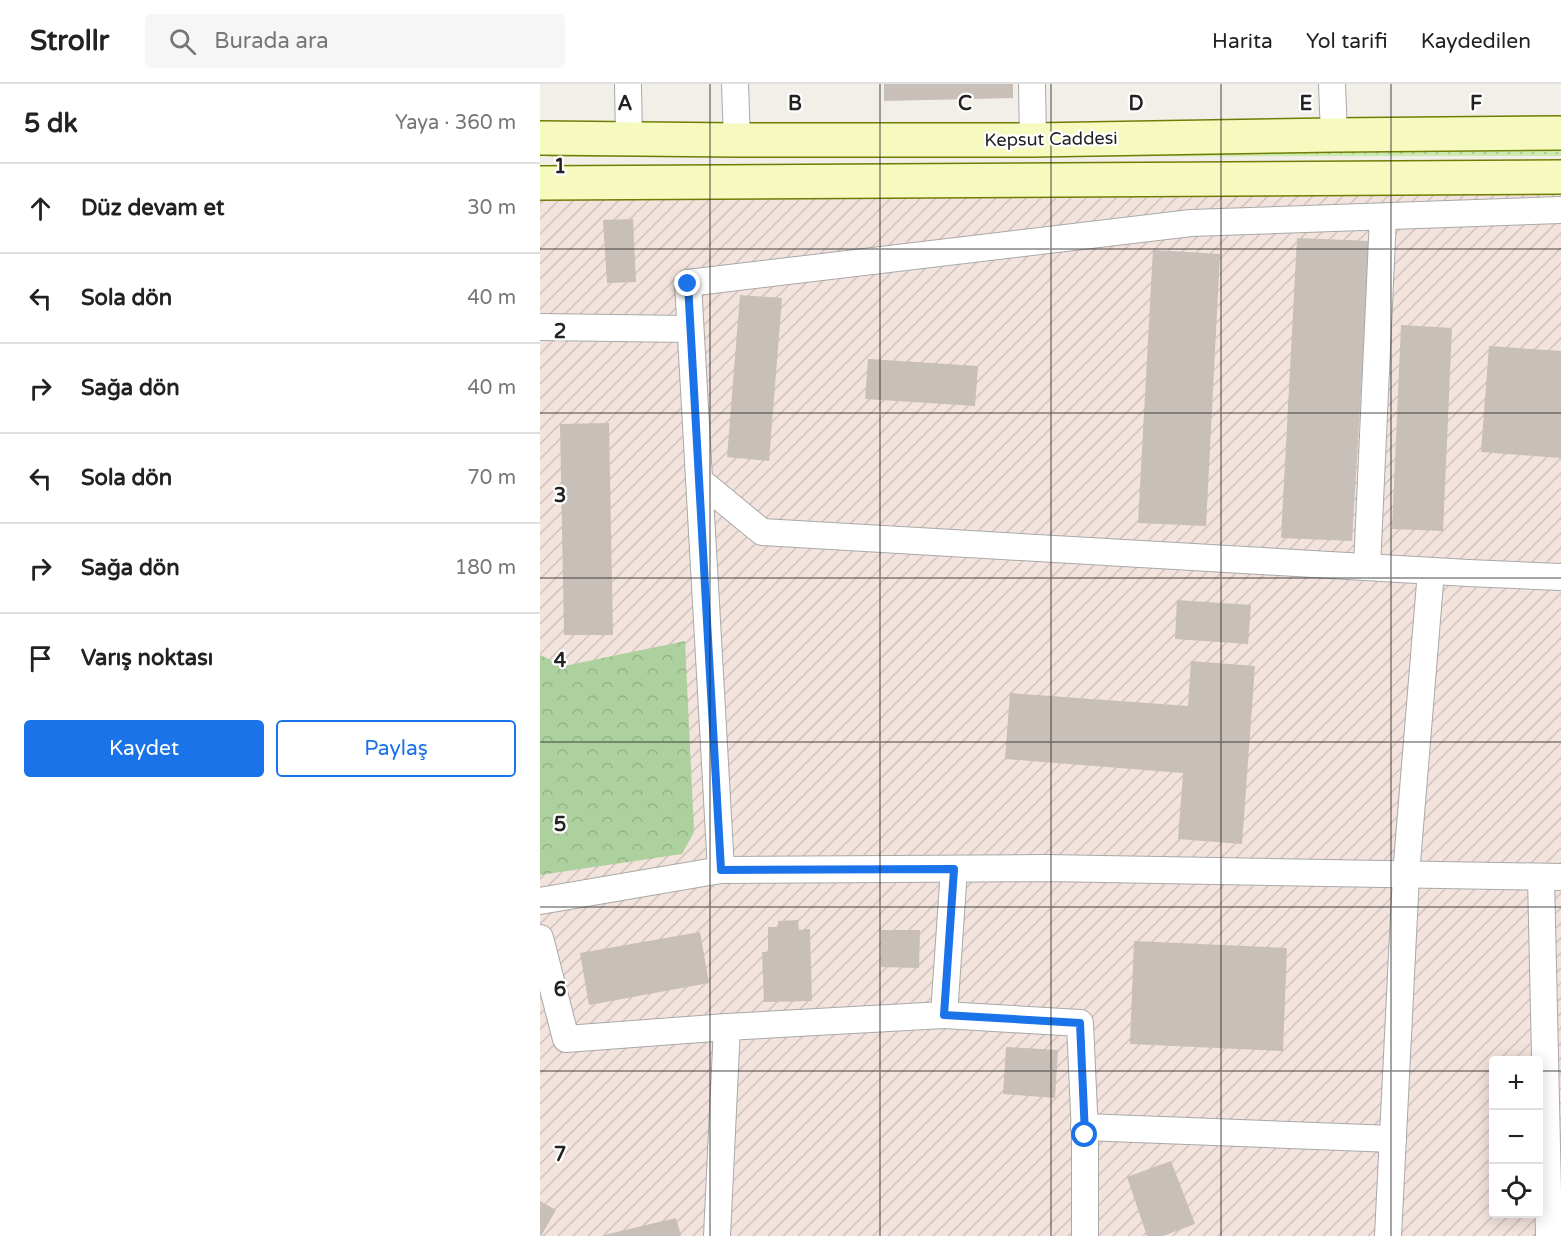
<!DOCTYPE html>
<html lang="tr">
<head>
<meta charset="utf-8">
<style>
	body { margin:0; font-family:"Varela Round",sans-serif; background:#f6f6f6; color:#222 }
	.controls { position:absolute; right:18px; bottom:18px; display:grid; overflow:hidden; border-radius:6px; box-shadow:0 3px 15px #0003 }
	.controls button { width:54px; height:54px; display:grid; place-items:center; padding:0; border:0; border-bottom:2px solid #e0e0e0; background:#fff; color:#222; font:30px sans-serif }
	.stop { position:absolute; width:18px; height:18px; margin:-14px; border:4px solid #1a73e8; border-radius:50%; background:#fff }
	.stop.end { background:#1a73e8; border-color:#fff; box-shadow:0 2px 6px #0008 }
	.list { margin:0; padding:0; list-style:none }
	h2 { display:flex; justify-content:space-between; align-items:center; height:78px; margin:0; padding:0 24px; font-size:26px }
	h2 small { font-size:20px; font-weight:400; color:#767676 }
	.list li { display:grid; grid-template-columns:39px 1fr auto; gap:18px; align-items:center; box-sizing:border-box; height:90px; padding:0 24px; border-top:2px solid #e0e0e0 }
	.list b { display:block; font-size:22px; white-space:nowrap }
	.list em { font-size:20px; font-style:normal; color:#767676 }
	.actions { display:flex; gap:12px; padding:18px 24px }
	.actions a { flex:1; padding:14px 0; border:2px solid #1a73e8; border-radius:6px; text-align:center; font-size:21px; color:#1a73e8 }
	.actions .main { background:#1a73e8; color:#fff }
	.icon { flex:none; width:33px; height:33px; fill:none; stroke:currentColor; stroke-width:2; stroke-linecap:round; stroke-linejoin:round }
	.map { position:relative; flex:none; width:1021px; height:1152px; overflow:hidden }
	header { display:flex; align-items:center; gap:36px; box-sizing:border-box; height:84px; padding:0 30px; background:#fff; border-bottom:2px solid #e0e0e0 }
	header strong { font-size:28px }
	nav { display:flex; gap:33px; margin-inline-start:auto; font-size:21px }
	.search { width:420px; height:54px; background:#f6f6f6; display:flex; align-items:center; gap:15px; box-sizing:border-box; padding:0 21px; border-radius:6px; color:#767676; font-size:22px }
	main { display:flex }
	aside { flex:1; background:#fff }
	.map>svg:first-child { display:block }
	.military { fill:url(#military-furrows); fill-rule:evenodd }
	.grass { fill:url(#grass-dots) }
	.forest { fill:url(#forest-crowns) }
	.building { fill:#c7bfb8 }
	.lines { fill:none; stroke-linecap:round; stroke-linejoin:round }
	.minor-casing { stroke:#a9a9a9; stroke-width:28 }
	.secondary-casing { stroke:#707d05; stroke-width:36 }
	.minor { stroke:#fff; stroke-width:26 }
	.secondary { stroke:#f7fabf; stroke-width:33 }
	.route { stroke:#1a73e8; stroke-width:8 }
	.grid { fill:none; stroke:#222; stroke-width:1.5; stroke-opacity:0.55 }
	.labels { text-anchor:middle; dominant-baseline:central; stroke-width:4.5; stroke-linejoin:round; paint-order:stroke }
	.street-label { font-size:18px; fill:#222; stroke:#fff }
	.grid-label { font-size:20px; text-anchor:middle; font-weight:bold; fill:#222; stroke:#fff; stroke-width:4.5; stroke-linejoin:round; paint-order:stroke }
</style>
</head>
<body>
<header>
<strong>Strollr</strong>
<div class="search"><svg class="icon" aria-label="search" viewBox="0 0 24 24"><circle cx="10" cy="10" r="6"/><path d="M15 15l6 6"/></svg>Burada ara</div>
<nav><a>Harita</a><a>Yol tarifi</a><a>Kaydedilen</a></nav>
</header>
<main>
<aside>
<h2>5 dk<small>Yaya · 360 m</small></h2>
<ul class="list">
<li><svg class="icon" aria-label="ahead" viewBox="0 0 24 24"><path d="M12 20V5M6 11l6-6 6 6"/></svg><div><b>Düz devam et</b></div><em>30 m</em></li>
<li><svg class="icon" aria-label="left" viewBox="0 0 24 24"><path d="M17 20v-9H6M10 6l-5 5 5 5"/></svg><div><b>Sola dön</b></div><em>40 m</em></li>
<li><svg class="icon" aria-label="right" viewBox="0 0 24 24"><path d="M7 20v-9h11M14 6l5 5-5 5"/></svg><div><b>Sağa dön</b></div><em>40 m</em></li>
<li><svg class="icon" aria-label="left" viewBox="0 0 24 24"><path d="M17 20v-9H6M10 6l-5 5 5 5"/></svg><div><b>Sola dön</b></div><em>70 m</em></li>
<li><svg class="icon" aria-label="right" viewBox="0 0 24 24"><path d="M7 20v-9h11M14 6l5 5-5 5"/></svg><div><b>Sağa dön</b></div><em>180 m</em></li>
<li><svg class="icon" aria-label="arrive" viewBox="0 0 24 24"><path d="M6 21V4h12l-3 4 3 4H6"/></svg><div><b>Varış noktası</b></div></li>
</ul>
<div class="actions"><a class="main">Kaydet</a><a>Paylaş</a></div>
</aside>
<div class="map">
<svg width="1021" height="1152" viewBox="0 0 1021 1152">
	<defs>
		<pattern id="military-furrows" width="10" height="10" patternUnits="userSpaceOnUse" patternTransform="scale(1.5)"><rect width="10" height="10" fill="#f3e3dd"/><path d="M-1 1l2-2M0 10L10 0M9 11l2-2" fill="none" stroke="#d0c2bd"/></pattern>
		<pattern id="grass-dots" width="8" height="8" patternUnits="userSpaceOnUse" patternTransform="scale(1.5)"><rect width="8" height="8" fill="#cdebb0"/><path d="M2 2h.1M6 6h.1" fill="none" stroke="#b0c997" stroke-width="1.8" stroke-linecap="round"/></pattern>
		<pattern id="forest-crowns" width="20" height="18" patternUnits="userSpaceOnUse" patternTransform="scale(1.5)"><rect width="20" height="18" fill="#add19e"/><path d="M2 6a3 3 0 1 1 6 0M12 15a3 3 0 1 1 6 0" fill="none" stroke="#95b388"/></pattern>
	</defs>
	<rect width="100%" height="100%" fill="#f2efe9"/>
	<path class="military" d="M1021,107V1152H0V114ZM954,976H999V1130H954Z"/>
	<polygon class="grass" points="1021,63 1021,72 9,73 7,71 7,68"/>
	<polygon class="forest" points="145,557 154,748 142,770 0,791 0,571 24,582"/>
	<g class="building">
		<polygon points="344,0 473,0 473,14 344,17"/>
		<polygon points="93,135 96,198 67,199 63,136"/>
		<polygon points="757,154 830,157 812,457 741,454"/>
		<polygon points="613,166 680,170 666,442 598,439"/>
		<polygon points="200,211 242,214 229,377 187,373"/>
		<polygon points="861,241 912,244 903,447 852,445"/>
		<polygon points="949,262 1021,267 1021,374 941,368"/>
		<polygon points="328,275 438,282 435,322 325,315"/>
		<polygon points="69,339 73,551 24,551 20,340"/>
		<polygon points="637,516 711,521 708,560 635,555"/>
		<polygon points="651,577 715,582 702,760 638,755 643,689 465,675 470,609 648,622"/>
		<polygon points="258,836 259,846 270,845 272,917 224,918 222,868 228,868 228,843 238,843 238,837"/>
		<polygon points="341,846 380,846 379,884 341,883"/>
		<polygon points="160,848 169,899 49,921 40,869"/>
		<polygon points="594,857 747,864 743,967 590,960"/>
		<polygon points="466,963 518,966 515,1014 463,1010"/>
		<polygon points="631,1077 655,1140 623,1152 607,1152 587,1093"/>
		<polygon points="0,1117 16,1126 1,1152 0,1152"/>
		<polygon points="136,1134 141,1152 64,1152 64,1151"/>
	</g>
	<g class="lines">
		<defs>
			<g id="minor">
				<polyline points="88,0 89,55"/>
				<polyline points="195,0 197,56"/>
				<polyline points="492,0 493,56"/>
				<polyline points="792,0 794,51"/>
				<polyline points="0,243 149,245"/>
				<polyline points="159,396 222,448 928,489 1021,493"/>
				<polyline points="827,483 843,133"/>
				<polyline points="181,786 148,199 651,139 1021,126"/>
				<polyline points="1001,793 1009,1152"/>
				<polyline points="0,817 181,786 506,784 1021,793"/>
				<polyline points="0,854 26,955 187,943"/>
				<polyline points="404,931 540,939 545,1051 545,1152"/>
				<polyline points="544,1043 853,1055"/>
				<polyline points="177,1152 187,943 404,931 414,785"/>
				<polyline points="848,1152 866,791 891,487"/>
			</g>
			<g id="secondary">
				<polyline points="0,54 197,56 493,56 794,51 1021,49"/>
				<polyline points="0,99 1021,93"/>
			</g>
		</defs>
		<use href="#minor" class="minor-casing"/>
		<use href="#secondary" class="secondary-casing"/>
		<use href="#minor" class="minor"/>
		<use href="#secondary" class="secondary"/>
	</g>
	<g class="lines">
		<polyline class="route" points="148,200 181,786 414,785 404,931 540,939 545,1051"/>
	</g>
	<path class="grid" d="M170,0V1152M340,0V1152M511,0V1152M681,0V1152M851,0V1152M0,165H1021M0,329H1021M0,494H1021M0,658H1021M0,823H1021M0,987H954M999,987H1021"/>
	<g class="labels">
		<g class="street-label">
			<text transform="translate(511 55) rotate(-1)">Kepsut Caddesi</text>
		</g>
	</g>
	<g class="grid-label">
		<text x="85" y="26">A</text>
		<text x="255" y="26">B</text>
		<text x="425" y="26">C</text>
		<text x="596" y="26">D</text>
		<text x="766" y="26">E</text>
		<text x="936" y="26">F</text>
		<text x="20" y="89">1</text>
		<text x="20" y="254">2</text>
		<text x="20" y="418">3</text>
		<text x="20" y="583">4</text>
		<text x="20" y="747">5</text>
		<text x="20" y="912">6</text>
		<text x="20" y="1077">7</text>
	</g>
</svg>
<div class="controls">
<button>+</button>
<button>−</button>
<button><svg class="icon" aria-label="locate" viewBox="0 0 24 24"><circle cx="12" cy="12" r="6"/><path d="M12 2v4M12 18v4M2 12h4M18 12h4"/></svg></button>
</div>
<div class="stop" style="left:545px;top:1051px"></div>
<div class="stop end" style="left:148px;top:200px"></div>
</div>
</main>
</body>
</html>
